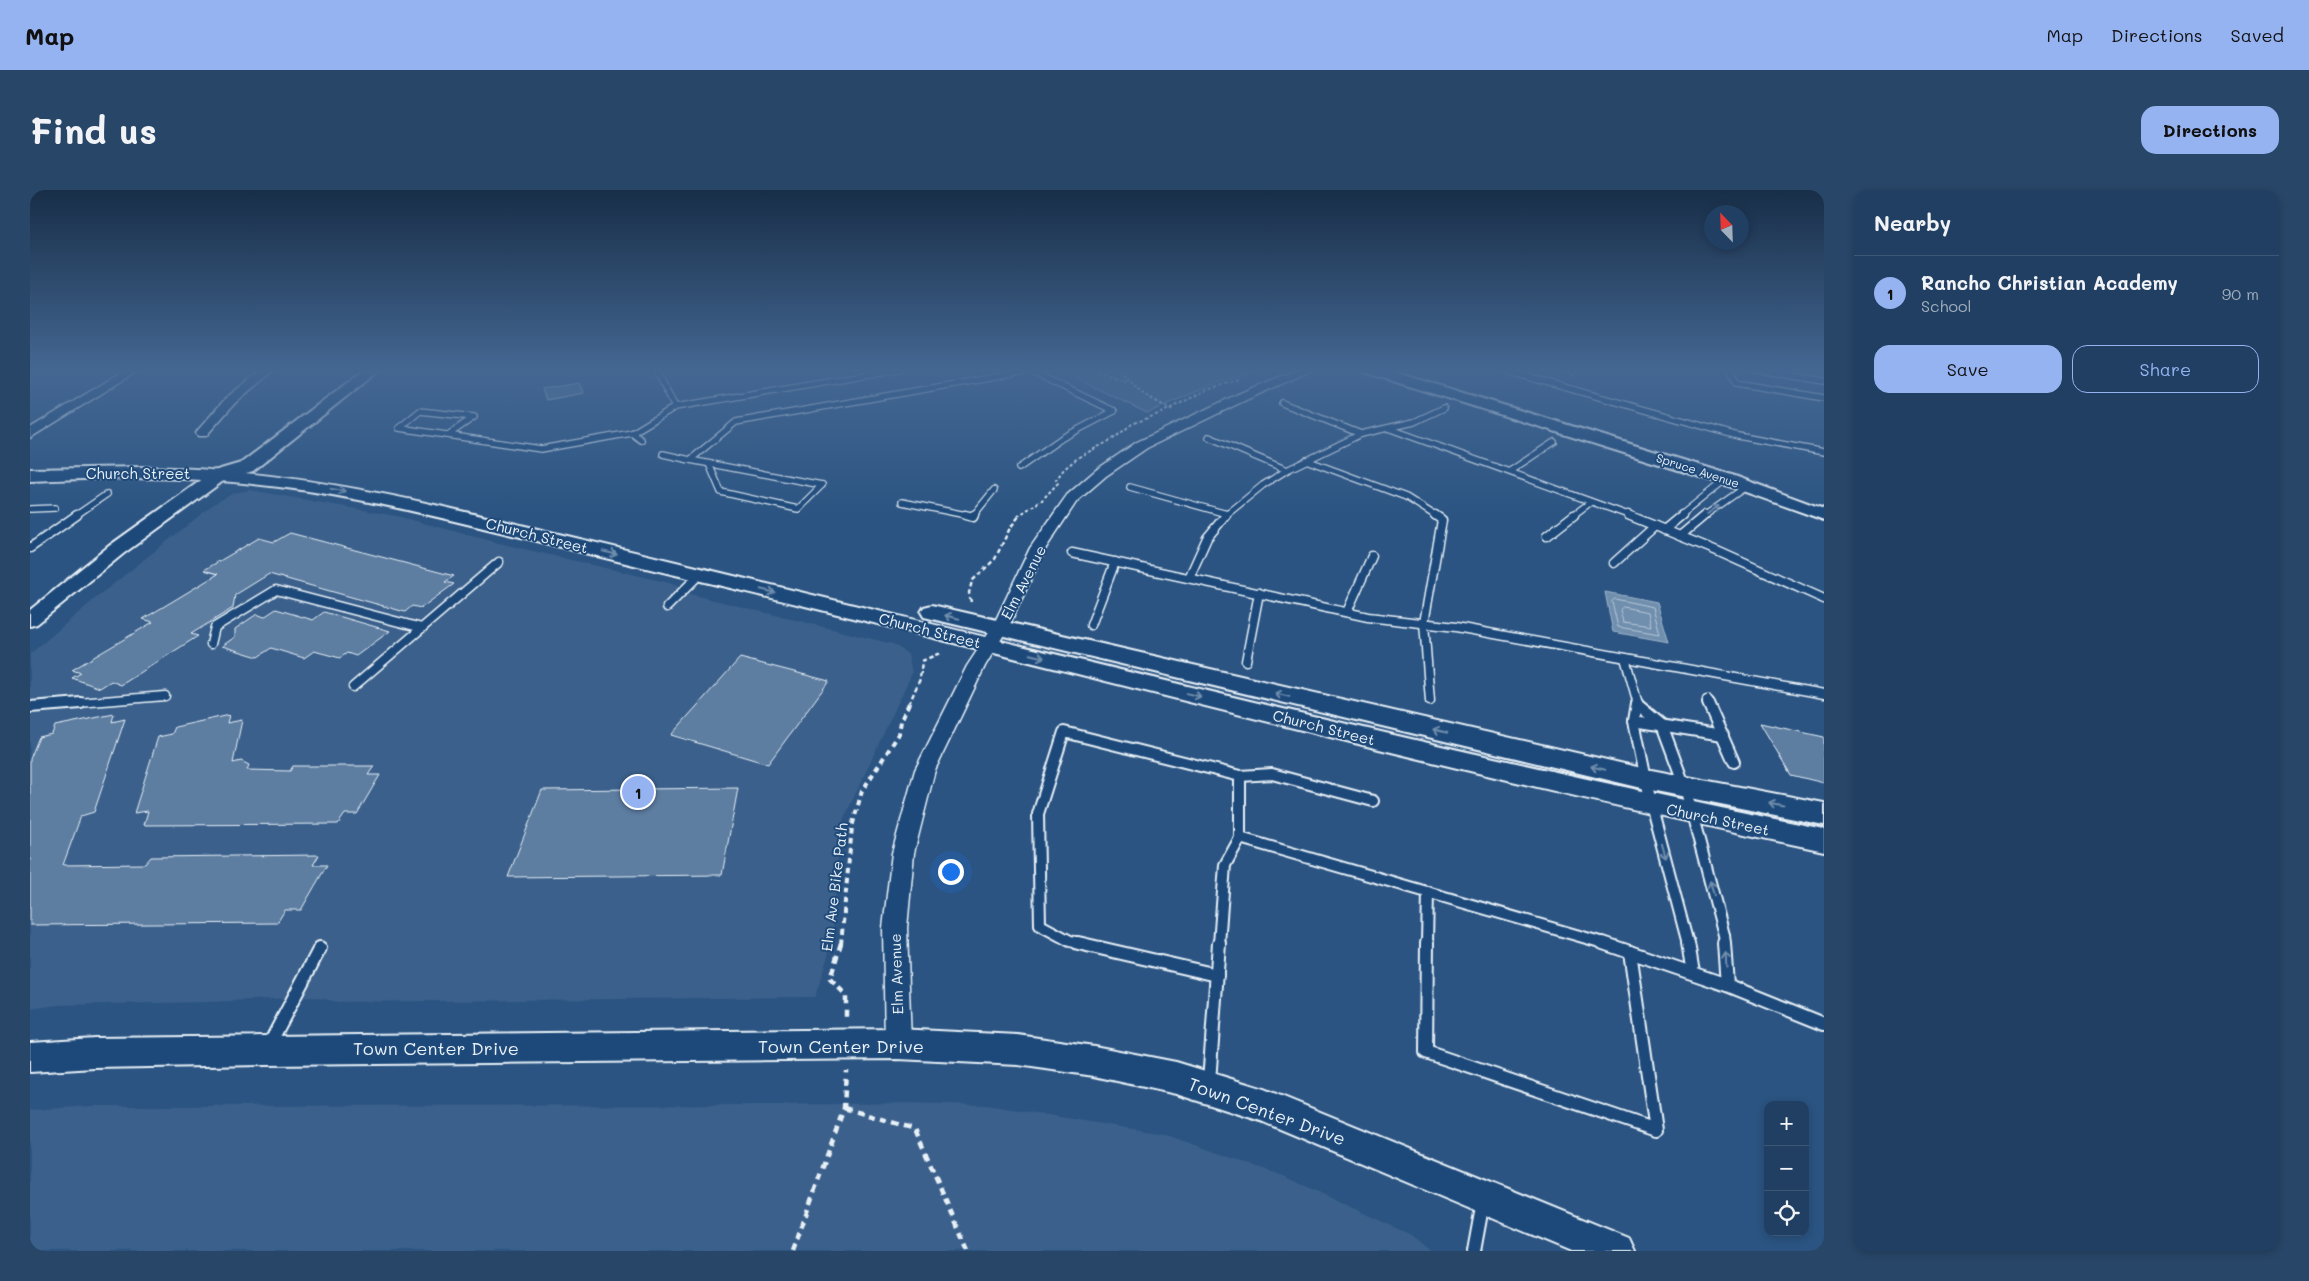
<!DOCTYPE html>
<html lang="en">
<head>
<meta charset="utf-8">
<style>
	body { margin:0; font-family:Mali,sans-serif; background:#284668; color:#f1f3f6 }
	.controls { position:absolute; right:15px; bottom:15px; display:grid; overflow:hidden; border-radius:10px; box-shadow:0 2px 8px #0003 }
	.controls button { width:45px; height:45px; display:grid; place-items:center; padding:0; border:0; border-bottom:1px solid #3d5877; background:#203f62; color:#f1f3f6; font:25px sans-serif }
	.compass { position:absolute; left:1674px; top:15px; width:45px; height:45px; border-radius:50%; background:#203f62; box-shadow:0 2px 8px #0003; rotate:337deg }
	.you { position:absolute; left:920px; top:681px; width:18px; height:18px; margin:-12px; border:4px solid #fff; border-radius:50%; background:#1a73e8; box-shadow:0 0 0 8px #1a73e833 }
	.badge { display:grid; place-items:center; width:32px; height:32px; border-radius:50%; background:#95b2f1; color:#111; font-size:16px; font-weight:700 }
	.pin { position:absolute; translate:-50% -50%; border:2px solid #fff; box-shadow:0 1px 5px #0006 }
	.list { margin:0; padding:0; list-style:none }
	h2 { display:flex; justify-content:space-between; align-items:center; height:65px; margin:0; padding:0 20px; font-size:21px }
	h2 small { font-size:16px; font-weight:400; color:#a2afbe }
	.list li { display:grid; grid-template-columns:32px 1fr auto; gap:15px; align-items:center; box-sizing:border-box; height:75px; padding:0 20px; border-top:1px solid #3d5877 }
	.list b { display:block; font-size:19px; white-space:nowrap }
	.list p { margin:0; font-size:16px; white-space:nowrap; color:#a2afbe }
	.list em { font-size:16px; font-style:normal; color:#a2afbe }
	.actions { display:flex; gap:10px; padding:15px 20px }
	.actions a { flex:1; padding:11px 0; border:1px solid #95b2f1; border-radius:15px; text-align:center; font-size:18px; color:#95b2f1 }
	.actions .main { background:#95b2f1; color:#111 }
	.icon { flex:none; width:28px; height:28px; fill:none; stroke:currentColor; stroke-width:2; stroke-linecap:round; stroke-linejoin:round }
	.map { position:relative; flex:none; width:1794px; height:1061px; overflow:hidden; border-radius:15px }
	header { display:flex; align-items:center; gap:30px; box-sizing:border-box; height:70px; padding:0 25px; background:#95b2f1; color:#111 }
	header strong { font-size:24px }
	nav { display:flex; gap:28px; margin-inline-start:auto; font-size:18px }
	.intro { display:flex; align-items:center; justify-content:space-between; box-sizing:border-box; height:120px; padding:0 30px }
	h1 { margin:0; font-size:35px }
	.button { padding:12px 22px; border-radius:15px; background:#95b2f1; color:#111; font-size:18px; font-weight:700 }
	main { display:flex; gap:30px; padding:0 30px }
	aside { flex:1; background:#203f62; border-radius:15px; box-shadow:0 2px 8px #0003 }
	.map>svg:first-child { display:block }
	.built { fill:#3a608b }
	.green { fill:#476b93; stroke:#98aec6 }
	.water { fill:#708ead; stroke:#a0b6cb }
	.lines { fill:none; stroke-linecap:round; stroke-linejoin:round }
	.shore { stroke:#b8c9da; stroke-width:1 }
	.building { fill:#5d7da1; stroke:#e8f1f8 }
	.service-far3-casing { stroke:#e8f1f8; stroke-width:8 }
	.service-far2-casing { stroke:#e8f1f8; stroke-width:11 }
	.service-far1-casing { stroke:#e8f1f8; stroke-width:14 }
	.service-casing { stroke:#e8f1f8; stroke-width:16 }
	.minor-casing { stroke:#e8f1f8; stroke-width:3 }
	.tertiary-casing { stroke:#e8f1f8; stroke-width:4 }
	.secondary-casing { stroke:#e8f1f8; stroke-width:4 }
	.path-far3 { stroke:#e8f1f8; stroke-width:2; stroke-dasharray:3 2.5; stroke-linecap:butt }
	.path-far2 { stroke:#e8f1f8; stroke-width:2.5; stroke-dasharray:4.5 3; stroke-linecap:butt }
	.path-far1 { stroke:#e8f1f8; stroke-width:4; stroke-dasharray:5.5 4.5; stroke-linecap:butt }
	.path { stroke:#e8f1f8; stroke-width:4.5; stroke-dasharray:7 5.5; stroke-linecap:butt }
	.service-far3 { stroke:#1f4a7a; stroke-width:5.5 }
	.service-far2 { stroke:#1f4a7a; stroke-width:8 }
	.service-far1 { stroke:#1f4a7a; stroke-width:10 }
	.service { stroke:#1f4a7a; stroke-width:12 }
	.minor { fill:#1f4a7a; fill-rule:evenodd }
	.tertiary { fill:#1f4a7a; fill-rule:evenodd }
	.secondary { fill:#1f4a7a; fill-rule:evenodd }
	.oneway { stroke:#6f8dac }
	.labels { text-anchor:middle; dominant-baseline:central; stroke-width:4; stroke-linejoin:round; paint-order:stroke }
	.far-street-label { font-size:12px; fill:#e8f1f8; stroke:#1f4a7a }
	.street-label { font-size:15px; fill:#e8f1f8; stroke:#1f4a7a }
	.near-street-label { font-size:18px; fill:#e8f1f8; stroke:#1f4a7a }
</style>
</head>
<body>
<header>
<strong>Map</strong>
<nav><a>Map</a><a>Directions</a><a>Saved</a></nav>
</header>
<div class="intro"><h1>Find us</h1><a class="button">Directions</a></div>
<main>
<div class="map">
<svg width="1794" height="1061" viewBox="0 0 1794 1061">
	<rect width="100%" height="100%" fill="#2b5482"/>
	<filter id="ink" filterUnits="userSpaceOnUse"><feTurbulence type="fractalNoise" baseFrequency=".02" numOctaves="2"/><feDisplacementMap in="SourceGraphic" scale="10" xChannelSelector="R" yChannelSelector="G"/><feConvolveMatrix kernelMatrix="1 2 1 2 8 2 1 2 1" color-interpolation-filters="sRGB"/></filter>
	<g filter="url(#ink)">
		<g class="built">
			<polygon points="220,300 367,326 469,353 636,392 659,400 656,403 863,454 878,464 882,483 810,637 802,753 785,807 308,812 284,807 181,812 29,815 0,819 0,464 67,407 185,313 204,303"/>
			<polygon points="878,913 957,915 1134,944 1254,986 1381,1045 1401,1061 0,1061 0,920 60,916 742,915"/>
		</g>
		<polygon class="green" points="1027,179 1233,179 1184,194 1117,223"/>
		<polygon class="water" points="1575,402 1627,412 1639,452 1583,442"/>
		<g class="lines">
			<g class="shore">
				<polygon points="1585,409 1623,417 1630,444 1588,437 1582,412"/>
				<polygon points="1593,417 1618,422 1621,436 1593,432 1590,420"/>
			</g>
		</g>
		<g class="building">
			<polygon points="549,193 554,203 516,210 512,199"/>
			<polygon points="260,343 424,386 415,392 424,394 391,418 382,416 375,422 239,384 205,405 203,418 161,444 168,446 91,495 81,491 70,498 42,488 51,483 42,480 123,432 113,429 188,384 174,380 229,348 244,352"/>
			<polygon points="246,419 283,430 294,422 360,441 326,466 317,463 310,468 284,461 274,468 241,458 228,467 192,456 205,447 205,439 227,424 234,427"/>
			<polygon points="710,468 799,491 738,574 641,545"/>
			<polygon points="84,524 82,532 95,529 64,622 51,626 33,675 115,674 121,667 289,665 283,675 297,675 271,720 255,720 247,733 0,735 0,569 9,547 22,544 25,536"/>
			<polygon points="199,525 197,533 212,530 203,573 211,571 219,575 217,580 260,581 263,576 344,576 338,585 350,585 327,624 315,624 308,634 114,635 118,621 104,623 128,547 142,544 145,537"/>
			<polygon points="1730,533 1794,547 1794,593 1761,585"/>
			<polygon points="708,598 692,685 478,687 512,600"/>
		</g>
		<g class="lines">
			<defs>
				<g id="service-far3">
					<polyline points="1470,179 1708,246 1794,262"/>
					<polyline points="1531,179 1542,182"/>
					<polyline points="1701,179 1707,193 1794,208"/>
					<polyline points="1724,179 1794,191"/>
					<polyline points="1252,213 1331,244"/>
					<polyline points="645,217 869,179"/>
					<polyline points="1358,238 1601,326"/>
					<polyline points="602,243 611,250"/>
					<polyline points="418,245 444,227 390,221 369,238 511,259 602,243 645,217 626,179"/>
					<polyline points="1179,247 1257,280"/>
					<polyline points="633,264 660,270 706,232 1000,181 1084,221"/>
					<polyline points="660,270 792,295"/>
					<polyline points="1276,270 1376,307 1406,326"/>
					<polyline points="679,274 691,302 768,319 792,295"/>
					<polyline points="989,278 1032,248 1084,221"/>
					<polyline points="1480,281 1524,252"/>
					<polyline points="1100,297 1197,324"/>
					<polyline points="872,312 941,326"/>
					<polyline points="0,319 25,318"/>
					<polyline points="45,326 77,304"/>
					<polyline points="943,326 964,300"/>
					<polyline points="1195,326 1233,295 1257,280 1331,244 1384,232 1414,218"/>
					<polyline points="1542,326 1561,312"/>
					<polyline points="1650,326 1696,289"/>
					<polyline points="1674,326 1717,296"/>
				</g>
				<g id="service-far2">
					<polyline points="935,325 943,327 944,325"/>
					<polyline points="1598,325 1687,361 1794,409"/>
					<polyline points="1634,340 1652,325"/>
					<polyline points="1517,346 1544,325"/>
					<polyline points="1650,346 1675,325"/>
					<polyline points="0,358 47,325"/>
					<polyline points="1042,363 1338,427 1426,437 1794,504"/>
					<polyline points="1584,373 1625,336"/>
					<polyline points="1159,388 1177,348 1196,325"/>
					<polyline points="637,417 669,385"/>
					<polyline points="1317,422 1342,366"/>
					<polyline points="1061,435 1085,372"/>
					<polyline points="181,454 185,437 246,400 392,438"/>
					<polyline points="1595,468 1608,514"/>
					<polyline points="1216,471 1229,403"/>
					<polyline points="323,497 469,372"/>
					<polyline points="1677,510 1679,514"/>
					<polyline points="1400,511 1394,433 1412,330 1405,325"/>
					<polyline points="36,514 135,506"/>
				</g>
				<g id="service-far1">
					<polyline points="1607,513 1604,531 1621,614 1658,754"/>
					<polyline points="1678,513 1704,572"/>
					<polyline points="1608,515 1632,535 1655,597 1694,745 1695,754"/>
					<polyline points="0,517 51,513"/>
					<polyline points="1604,531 1693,545"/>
					<polyline points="1210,586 1242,584 1343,611"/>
					<polyline points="1054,754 1040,751 1010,735 1008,624 1034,542 1210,586 1210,648"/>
					<polyline points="1189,754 1195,675 1210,648 1577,754"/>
					<polyline points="1397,754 1398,702"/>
				</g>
				<g id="service">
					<polyline points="1048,753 1187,785"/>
					<polyline points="1397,753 1396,862 1626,940 1600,762"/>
					<polyline points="1573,753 1697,795 1794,834"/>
					<polyline points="1658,753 1663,783"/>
					<polyline points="1694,753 1697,795"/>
					<polyline points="239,855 290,758"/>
					<polyline points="1179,892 1189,753"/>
					<polyline points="1444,1061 1453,1012"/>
				</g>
				<g id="minor">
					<polygon points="97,179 111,179 0,248 0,238"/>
					<polygon points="233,179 245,179 205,213 176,246 168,246 166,243 168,240 197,207"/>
					<polygon points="1269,179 1285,179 1216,210 1117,258 1076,286 1047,311 1016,358 978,438 955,476 905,580 884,663 877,738 881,854 877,862 868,866 859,862 855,854 853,738 862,663 885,580 937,476 962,438 1000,358 1037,305 1066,280 1107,252 1208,204"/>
				</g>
				<g id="tertiary">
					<polygon points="335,179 351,179 223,281 196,289 93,364 7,434 0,436 0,420 79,356 184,281 211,273"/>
					<polygon points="1332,179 1355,179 1702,285 1794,319 1794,330 1690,293 1334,182"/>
					<polygon points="868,839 988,845 1064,856 1146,872 1234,899 1599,1048 1605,1061 1541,1061 1231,931 1146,904 1064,886 988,875 868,869 236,875 65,878 0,882 0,852 65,848"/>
				</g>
				<g id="secondary">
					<path d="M110,277C211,278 307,293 405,315C868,422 1328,545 1794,639V661C1450,589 1112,499 771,415C684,394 597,374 511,352C424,331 337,308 249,297C166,286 83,287 0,291V279Z"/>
					<polygon points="902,415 1616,579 1794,613 1794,635 1616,599 894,427 891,422 894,417"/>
				</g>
			</defs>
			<use href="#service-far3" class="service-far3-casing"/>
			<use href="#service-far2" class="service-far2-casing"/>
			<use href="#service-far1" class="service-far1-casing"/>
			<use href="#service" class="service-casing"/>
			<use href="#minor" class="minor-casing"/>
			<use href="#tertiary" class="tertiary-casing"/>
			<use href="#secondary" class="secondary-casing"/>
			<g class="path-far3">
				<polyline points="1062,179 1095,190"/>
				<polyline points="1088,179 1112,203 1143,221"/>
				<polyline points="988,326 1012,310 1028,293 1026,290 1034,279 1049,267 1083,249 1102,234 1131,223 1177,200 1211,189"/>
			</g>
			<g class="path-far2">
				<polyline points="941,412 939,403 942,391 965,369 980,338 990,325"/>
				<polyline points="879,514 890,489 892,471 912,462"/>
			</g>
			<polyline class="path-far1" points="811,754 822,637 832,601 869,544 871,531 879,513"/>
			<g class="path">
				<polyline points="811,753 800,789 816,805 816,828"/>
				<polyline points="814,918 885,939 938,1061"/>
				<polyline points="763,1061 814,918 816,880"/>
			</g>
			<use href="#service-far3" class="service-far3"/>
			<use href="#service-far2" class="service-far2"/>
			<use href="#service-far1" class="service-far1"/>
			<use href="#service" class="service"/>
			<use href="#minor" class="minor"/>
			<use href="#tertiary" class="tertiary"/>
			<use href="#secondary" class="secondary"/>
		</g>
		<defs><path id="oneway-shaft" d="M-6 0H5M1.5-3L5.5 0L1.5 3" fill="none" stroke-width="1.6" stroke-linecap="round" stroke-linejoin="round" transform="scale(1.25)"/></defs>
		<g class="oneway">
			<use href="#oneway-shaft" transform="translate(308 300) rotate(10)"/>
			<use href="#oneway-shaft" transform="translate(1683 320) rotate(-35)"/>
			<use href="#oneway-shaft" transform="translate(580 363) rotate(14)"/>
			<use href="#oneway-shaft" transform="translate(738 401) rotate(13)"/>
			<use href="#oneway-shaft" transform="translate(922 427) rotate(-167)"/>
			<use href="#oneway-shaft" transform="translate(1007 466) rotate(14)"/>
			<use href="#oneway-shaft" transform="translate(1164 505) rotate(14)"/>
			<use href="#oneway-shaft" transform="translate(1252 505) rotate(-167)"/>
			<use href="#oneway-shaft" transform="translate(1410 541) rotate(-167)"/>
			<use href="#oneway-shaft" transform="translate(1568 578) rotate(-167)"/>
			<use href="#oneway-shaft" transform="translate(1746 614) rotate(-169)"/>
			<use href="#oneway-shaft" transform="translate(1634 661) rotate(74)"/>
			<use href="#oneway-shaft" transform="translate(1682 698) rotate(-105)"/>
			<use href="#oneway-shaft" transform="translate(1696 770) rotate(-93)"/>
		</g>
	</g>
	<linearGradient id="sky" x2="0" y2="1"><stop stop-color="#182e48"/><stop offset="0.55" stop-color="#446792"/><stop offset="1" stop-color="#446792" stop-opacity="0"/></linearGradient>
	<rect width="1794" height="328" fill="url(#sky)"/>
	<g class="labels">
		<g class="far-street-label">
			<text transform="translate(1668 280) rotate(18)">Spruce Avenue</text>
		</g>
		<g class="street-label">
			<text x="108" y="283">Church Street</text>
			<text transform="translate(507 345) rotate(14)">Church Street</text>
			<text transform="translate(993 392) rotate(-63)">Elm Avenue</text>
			<text transform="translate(900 440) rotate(14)">Church Street</text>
			<text transform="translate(1294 537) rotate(14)">Church Street</text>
			<text transform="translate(1688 629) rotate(12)">Church Street</text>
			<text transform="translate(804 697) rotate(-83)">Elm Ave Bike Path</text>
			<text transform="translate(866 784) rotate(-92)">Elm Avenue</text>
		</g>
		<g class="near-street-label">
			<text x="811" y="856">Town Center Drive</text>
			<text x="406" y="858">Town Center Drive</text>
			<text transform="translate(1237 921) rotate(20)">Town Center Drive</text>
		</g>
	</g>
</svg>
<div class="controls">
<button>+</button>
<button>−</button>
<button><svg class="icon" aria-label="locate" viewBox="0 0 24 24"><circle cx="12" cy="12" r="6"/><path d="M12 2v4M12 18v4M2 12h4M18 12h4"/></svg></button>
</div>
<svg class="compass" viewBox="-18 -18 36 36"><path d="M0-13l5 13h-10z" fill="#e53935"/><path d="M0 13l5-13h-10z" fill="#a2afbe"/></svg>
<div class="you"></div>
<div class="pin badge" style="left:608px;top:602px">1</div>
</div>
<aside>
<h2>Nearby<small></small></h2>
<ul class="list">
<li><span class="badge">1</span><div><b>Rancho Christian Academy</b><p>School</p></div><em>90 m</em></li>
</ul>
<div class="actions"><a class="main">Save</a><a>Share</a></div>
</aside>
</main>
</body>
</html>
